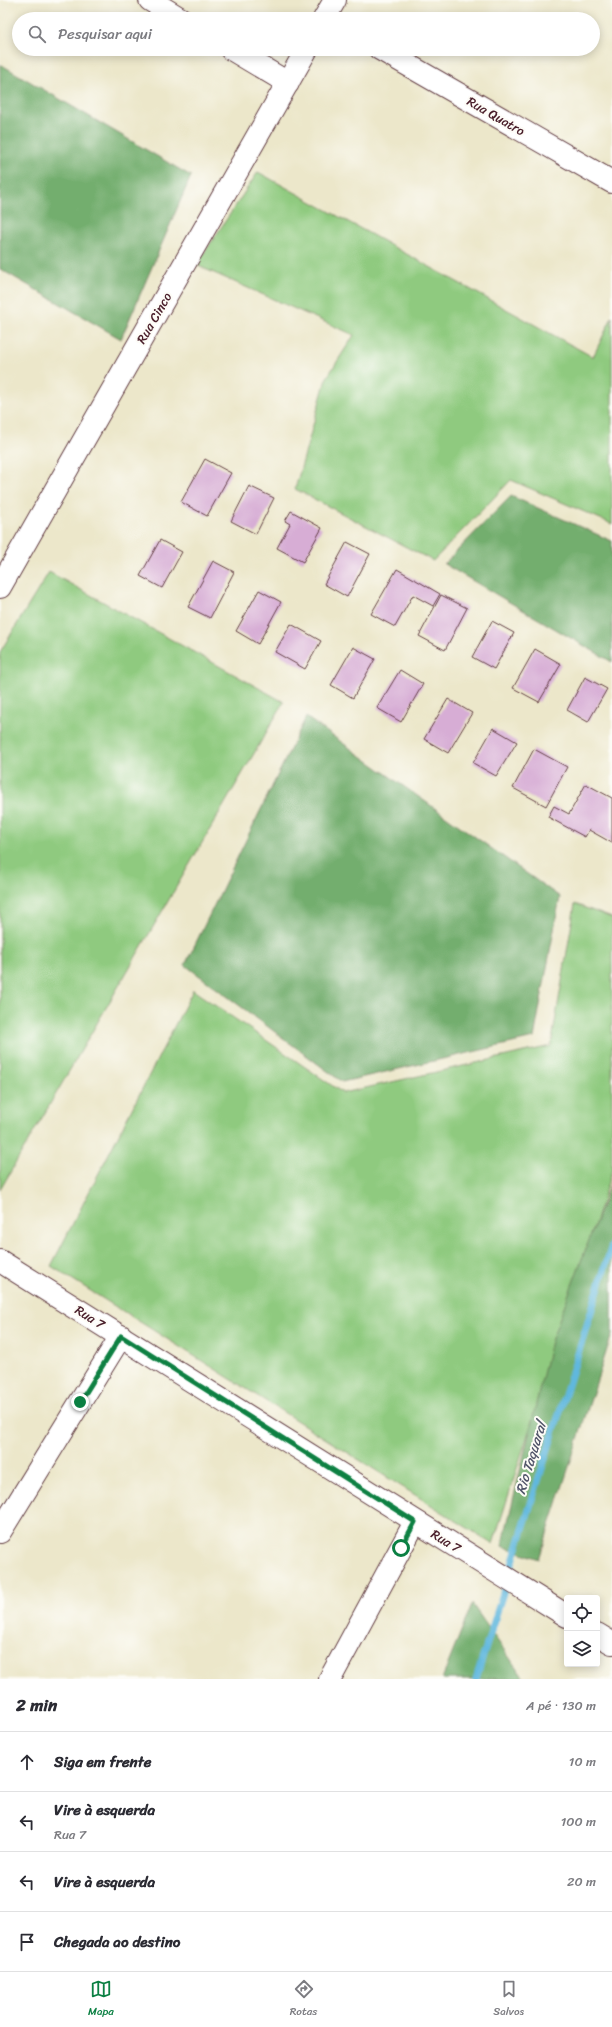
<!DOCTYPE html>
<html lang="pt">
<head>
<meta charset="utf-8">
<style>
	body { margin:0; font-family:Sriracha,sans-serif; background:#f2f2f3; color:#2b2b33 }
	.controls { position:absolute; right:12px; bottom:12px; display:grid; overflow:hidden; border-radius:4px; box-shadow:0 2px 10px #0003 }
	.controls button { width:36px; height:36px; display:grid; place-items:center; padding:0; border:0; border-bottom:1px solid #e1e1e2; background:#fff; color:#2b2b33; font:20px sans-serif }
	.stop { position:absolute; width:12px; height:12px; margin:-9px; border:3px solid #0b8043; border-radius:50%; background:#fff }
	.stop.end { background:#0b8043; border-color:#fff; box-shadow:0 1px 4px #0008 }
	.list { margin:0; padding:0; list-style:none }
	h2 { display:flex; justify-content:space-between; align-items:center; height:52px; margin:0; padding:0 16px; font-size:17px }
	h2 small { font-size:13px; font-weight:400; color:#7c7c81 }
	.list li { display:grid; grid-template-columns:26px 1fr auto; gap:12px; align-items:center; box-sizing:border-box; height:60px; padding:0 16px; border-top:1px solid #e1e1e2 }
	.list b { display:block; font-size:15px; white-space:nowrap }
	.list p { margin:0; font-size:13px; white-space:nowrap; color:#7c7c81 }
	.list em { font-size:13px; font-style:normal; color:#7c7c81 }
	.icon { flex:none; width:22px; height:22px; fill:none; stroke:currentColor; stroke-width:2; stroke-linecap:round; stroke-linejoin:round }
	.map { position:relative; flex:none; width:612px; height:1679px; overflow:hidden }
	.search { position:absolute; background:#fff; box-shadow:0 2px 10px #0003; left:12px; right:12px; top:12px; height:44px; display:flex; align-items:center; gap:10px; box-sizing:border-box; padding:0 14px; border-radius:22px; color:#7c7c81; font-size:15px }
	.sheet { height:292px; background:#fff }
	nav { display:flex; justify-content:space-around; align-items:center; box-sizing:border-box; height:56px; border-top:1px solid #e1e1e2; background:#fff; font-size:11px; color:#7c7c81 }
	nav a { display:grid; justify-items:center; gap:2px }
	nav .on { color:#0b8043 }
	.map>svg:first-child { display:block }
	.green { fill:#8fca7f; stroke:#6c7455 }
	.forest { fill:#73ae6e; stroke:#5e664c }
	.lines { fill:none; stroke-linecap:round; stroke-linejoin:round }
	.stream { stroke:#61b8de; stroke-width:7 }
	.building { fill:#d7add5 }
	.minor-casing { stroke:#623d43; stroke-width:24 }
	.minor { stroke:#fff; stroke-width:22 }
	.route { stroke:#0b8043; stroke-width:5 }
	.labels { text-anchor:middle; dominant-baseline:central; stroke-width:4; stroke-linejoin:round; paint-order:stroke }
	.street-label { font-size:13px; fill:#4a1f2b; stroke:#fdfcf7 }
	.water-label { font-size:14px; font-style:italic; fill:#52556a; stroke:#fdfcf7 }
</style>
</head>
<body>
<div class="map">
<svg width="612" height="1679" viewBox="0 0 612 1679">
	<rect width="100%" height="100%" fill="#fdfcf7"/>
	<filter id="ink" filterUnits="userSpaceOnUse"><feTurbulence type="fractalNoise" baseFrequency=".025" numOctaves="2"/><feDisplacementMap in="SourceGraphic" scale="8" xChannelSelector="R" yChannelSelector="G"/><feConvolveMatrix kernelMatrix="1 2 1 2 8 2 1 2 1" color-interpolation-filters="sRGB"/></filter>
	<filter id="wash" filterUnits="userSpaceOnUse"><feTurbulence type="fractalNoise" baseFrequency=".012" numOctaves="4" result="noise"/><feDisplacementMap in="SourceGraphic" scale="16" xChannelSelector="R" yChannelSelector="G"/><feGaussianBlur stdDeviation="0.9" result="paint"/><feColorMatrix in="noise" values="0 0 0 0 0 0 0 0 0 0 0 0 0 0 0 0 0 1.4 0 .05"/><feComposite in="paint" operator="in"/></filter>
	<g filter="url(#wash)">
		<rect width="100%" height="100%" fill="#ece7ca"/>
		<g class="green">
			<polygon points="258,172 593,357 612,317 612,524 511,480 433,561 295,489 326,379 354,335 196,265"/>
			<polygon points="49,572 284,702 0,1190 0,652"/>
			<polygon points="575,904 612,918 612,1170 493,1544 51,1266 193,990 343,1093 551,1046"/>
		</g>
		<g class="forest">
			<polygon points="0,64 191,176 121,339 0,269"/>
			<polygon points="511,496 612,541 612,662 444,564"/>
			<polygon points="306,717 560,897 534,1038 342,1082 185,965"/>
			<polygon points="612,1179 612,1334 539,1559 502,1546 551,1341"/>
			<polygon points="472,1604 523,1677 522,1679 442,1679"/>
		</g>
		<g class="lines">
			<polyline class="stream" points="476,1679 612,1245"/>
		</g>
		<g id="blocks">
			<g class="building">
				<polygon points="205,459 231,473 207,516 181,502"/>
				<polygon points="249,486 274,498 256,534 231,521"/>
				<polygon points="291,511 322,528 303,562 277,548 290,524 285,521"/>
				<polygon points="160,540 182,552 162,588 140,576"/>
				<polygon points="347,542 370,554 347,597 324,584"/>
				<polygon points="213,561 234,572 210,618 188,607"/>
				<polygon points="397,569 440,594 433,606 413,595 395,627 371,614"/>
				<polygon points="259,590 281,602 258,644 236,631"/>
				<polygon points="441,595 467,608 445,650 419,636"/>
				<polygon points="492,621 514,633 494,669 472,657"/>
				<polygon points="291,624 321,641 305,669 275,652"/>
				<polygon points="353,647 375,659 353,698 331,685"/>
				<polygon points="535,649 561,664 539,702 513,688"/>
				<polygon points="400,670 423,684 401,722 377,708"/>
				<polygon points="585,677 607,689 588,722 567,710"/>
				<polygon points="448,699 472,713 448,753 424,739"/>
				<polygon points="493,728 517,742 496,776 473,763"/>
				<polygon points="534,749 567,767 546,806 513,788"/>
				<polygon points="586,784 612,798 612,843 589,830 585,837 548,817 554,806 569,814"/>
			</g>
		</g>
	</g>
	<g filter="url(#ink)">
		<use href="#blocks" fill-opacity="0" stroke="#623d43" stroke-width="1"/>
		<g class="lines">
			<defs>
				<g id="minor">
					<polyline points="150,0 181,19"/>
					<polyline points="324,19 335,0"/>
					<polyline points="231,49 288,83"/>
					<polyline points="380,49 612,182"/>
					<polyline points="0,587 307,49"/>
					<polyline points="0,1261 567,1616"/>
					<polyline points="0,1532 121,1336"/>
					<polyline points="597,1634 612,1643"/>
					<polyline points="330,1679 415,1522"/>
				</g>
			</defs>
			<use href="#minor" class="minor-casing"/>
			<use href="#minor" class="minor"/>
		</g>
	</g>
	<g class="lines" filter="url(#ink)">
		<polyline class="route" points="80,1402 121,1336 415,1522 401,1548"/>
	</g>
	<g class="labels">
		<g class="street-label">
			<text transform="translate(496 116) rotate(30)">Rua Quatro</text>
			<text transform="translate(154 318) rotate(-60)">Rua Cinco</text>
			<text transform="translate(90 1317) rotate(32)">Rua 7</text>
			<text transform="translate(446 1541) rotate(31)">Rua 7</text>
		</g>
		<g class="water-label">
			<text transform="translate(531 1458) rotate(-73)">Rio Taquaral</text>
		</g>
	</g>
</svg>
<div class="controls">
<button><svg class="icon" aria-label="locate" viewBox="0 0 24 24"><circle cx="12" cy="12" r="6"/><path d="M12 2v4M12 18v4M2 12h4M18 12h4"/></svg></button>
<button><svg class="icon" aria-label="layers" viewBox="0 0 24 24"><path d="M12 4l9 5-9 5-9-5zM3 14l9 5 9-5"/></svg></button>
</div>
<div class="stop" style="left:401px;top:1548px"></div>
<div class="stop end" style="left:80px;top:1402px"></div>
<div class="search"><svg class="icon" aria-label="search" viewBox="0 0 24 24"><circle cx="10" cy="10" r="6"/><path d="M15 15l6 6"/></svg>Pesquisar aqui</div>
</div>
<section class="sheet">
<h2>2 min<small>A pé · 130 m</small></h2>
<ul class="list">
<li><svg class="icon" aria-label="ahead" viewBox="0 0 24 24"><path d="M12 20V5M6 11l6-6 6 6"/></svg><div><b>Siga em frente</b></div><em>10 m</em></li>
<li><svg class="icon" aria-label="left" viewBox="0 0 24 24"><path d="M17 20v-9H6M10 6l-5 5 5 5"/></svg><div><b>Vire à esquerda</b><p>Rua 7</p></div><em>100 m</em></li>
<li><svg class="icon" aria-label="left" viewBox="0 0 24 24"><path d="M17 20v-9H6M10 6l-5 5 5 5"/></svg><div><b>Vire à esquerda</b></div><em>20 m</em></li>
<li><svg class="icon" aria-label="arrive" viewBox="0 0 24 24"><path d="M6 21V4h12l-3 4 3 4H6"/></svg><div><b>Chegada ao destino</b></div></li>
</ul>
</section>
<nav>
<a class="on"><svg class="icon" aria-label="map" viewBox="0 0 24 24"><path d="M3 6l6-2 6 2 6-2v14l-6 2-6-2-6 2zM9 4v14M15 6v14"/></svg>Mapa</a>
<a><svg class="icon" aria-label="directions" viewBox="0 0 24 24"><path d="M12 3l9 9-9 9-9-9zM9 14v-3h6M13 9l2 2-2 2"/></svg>Rotas</a>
<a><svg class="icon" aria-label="saved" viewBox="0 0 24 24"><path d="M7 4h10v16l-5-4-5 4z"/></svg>Salvos</a>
</nav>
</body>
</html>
